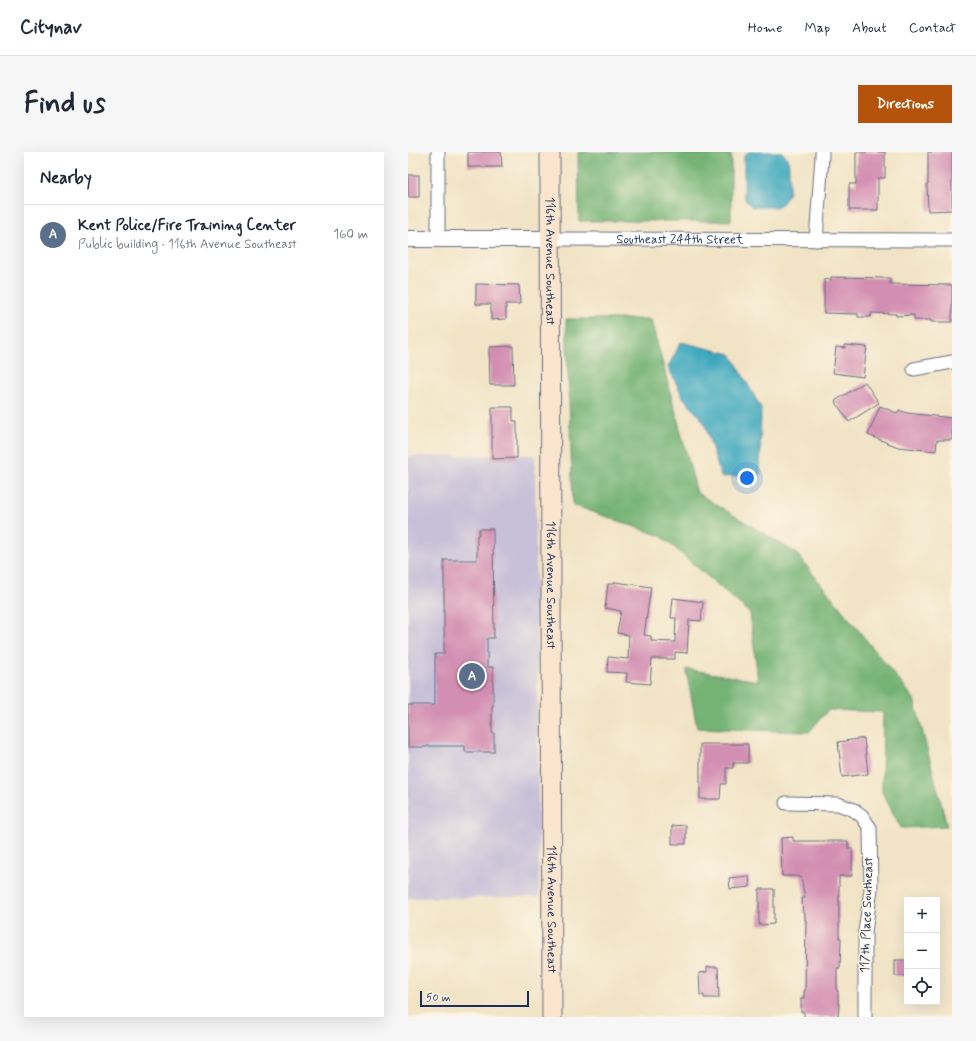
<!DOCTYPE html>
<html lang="en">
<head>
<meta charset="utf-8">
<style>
	body { margin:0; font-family:Mynerve,sans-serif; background:#f6f6f7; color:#1f2937 }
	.controls { position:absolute; right:12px; bottom:12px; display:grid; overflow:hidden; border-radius:0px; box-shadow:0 4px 16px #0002 }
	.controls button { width:36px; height:36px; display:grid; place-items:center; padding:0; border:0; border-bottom:1px solid #e0e1e3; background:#fff; color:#1f2937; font:20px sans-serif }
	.scale { position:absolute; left:12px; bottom:10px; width:109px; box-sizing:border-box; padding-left:4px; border:2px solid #1b2f5e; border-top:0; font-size:11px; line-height:14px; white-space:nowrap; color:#1b2f5e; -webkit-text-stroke:3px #fcf5e5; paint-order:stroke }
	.you { position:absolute; left:339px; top:326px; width:14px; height:14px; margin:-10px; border:3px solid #fff; border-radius:50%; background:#1a73e8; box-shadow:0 0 0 6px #1a73e833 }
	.badge { display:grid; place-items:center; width:26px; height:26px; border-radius:50%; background:#b45309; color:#fff; font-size:13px; font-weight:700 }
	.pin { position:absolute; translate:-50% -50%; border:2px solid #fff; box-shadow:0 1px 4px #0006 }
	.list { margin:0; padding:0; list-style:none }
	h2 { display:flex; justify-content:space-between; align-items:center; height:52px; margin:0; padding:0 16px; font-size:17px }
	h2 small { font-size:13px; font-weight:400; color:#747a83 }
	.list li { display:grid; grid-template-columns:26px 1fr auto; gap:12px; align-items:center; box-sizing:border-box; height:60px; padding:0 16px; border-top:1px solid #e0e1e3 }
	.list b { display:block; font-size:15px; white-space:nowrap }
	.list p { margin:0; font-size:13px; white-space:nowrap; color:#747a83 }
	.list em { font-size:13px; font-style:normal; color:#747a83 }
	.icon { flex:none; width:22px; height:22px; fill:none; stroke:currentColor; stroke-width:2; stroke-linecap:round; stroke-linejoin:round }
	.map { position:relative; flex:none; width:544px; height:865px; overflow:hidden; border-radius:0px }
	header { display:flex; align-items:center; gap:24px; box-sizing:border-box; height:56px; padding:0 20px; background:#fff; border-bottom:1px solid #e0e1e3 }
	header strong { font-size:19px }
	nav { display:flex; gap:22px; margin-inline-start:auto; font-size:14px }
	.intro { display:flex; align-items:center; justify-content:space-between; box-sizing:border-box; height:96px; padding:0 24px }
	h1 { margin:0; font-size:28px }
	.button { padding:10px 18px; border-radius:0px; background:#b45309; color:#fff; font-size:14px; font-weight:700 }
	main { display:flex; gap:24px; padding:0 24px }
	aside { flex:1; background:#fff; border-radius:0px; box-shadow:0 4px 16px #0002 }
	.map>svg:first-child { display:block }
	.industrial { fill:#c7c0d8 }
	.forest { fill:#75b374; stroke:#487169 }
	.water { fill:#3ea8be; stroke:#2c6c8e }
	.building { fill:#d38fb2 }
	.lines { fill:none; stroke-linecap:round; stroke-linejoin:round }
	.minor-casing { stroke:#666e82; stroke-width:15 }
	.tertiary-casing { stroke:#666e82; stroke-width:18 }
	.secondary-casing { stroke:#666e82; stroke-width:21 }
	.minor { stroke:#fff; stroke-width:13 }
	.tertiary { stroke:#fff; stroke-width:16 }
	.secondary { stroke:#fbe5cf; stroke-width:19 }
	.labels { text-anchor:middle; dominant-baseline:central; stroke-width:3; stroke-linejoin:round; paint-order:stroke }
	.street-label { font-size:13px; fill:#1b2f5e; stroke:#fcf5e5 }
</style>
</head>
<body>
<header>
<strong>Citynav</strong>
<nav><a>Home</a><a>Map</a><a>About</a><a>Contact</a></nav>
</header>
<div class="intro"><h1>Find us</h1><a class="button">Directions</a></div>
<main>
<aside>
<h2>Nearby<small></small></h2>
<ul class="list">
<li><span class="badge" style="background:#5c6f8a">A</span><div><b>Kent Police/Fire Training Center</b><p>Public building · 116th Avenue Southeast</p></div><em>160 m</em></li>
</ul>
</aside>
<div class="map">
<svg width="544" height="865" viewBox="0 0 544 865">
	<rect width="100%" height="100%" fill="#fcf5e5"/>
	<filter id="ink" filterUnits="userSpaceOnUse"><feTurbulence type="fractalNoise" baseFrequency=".025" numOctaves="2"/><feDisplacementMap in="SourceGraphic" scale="8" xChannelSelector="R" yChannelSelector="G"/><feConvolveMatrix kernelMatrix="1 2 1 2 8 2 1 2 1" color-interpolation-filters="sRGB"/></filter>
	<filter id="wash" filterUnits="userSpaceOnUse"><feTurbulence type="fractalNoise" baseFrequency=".012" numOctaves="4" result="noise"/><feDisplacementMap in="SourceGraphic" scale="16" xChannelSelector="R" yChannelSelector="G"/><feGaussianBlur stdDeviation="0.9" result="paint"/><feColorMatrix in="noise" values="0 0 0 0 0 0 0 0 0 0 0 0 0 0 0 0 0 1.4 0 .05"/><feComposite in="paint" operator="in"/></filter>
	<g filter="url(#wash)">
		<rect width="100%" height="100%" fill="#f1e3c5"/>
		<polygon class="industrial" points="127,303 131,745 0,746 0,304"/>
		<g class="forest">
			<polygon points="170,0 273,0 276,2 323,2 323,69 171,69"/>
			<polygon points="158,167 243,167 289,341 388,401 506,547 539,674 493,676 474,640 475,560 420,558 401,580 289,576 278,517 350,529 342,461 253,384 165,353"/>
		</g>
		<g class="water">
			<polygon points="340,0 374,0 379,6 381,13 381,40 379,45 374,52 368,55 344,55 338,49 336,43 336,4"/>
			<polygon points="273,190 323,202 353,256 352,323 313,325 296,270 275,245 260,215"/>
		</g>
		<g id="blocks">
			<g class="building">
				<polygon points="60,0 93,0 94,15 60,15"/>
				<polygon points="448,0 477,0 477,26 470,26 470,58 441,58 441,32 448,32"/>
				<polygon points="520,0 544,0 544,58 520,59 519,32 520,32"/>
				<rect x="0" y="23" width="11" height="22"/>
				<polygon points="423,125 482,126 482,132 544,133 544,170 523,170 523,168 506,168 506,163 488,164 488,162 463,161 463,165 450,165 450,162 416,161 416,127 423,128"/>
				<polygon points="68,132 111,133 112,152 98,152 98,167 83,168 83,152 68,152"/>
				<polygon points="437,193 459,195 455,225 425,221 428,195 437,196"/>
				<polygon points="105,194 106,233 82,233 81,195"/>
				<polygon points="457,230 471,251 441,270 427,249"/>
				<polygon points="472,254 489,261 491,258 499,261 544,266 544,288 529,288 528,299 490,295 460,283"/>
				<polygon points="84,255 105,255 105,269 109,269 109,306 84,307"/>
				<polygon points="71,377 85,377 86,486 79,486 79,515 85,515 85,554 84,554 84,581 86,581 86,600 57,600 57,594 19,594 19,595 0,595 0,553 27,553 27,502 36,502 36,408 69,408 69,383 71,383"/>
				<polygon points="207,430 243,435 236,483 243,484 243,489 267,490 268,466 263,466 265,446 295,450 293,469 281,468 279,501 267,500 267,507 244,507 242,532 218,530 219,521 199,520 200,505 220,507 221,483 209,481 213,459 197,456 200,432 206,432"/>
				<polygon points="456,586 460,622 434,625 430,590"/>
				<polygon points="292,592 340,592 340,611 325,611 325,616 318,616 318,632 313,632 312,647 292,647"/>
				<polygon points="278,673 278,692 264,692 264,674"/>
				<polygon points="385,685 385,689 440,689 440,696 444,696 444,724 431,724 431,786 433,786 432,816 429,816 429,839 430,839 430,852 431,852 430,865 396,865 396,860 393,860 393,846 396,846 396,839 397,839 398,768 397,768 397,761 395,761 394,746 397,746 393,725 391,725 391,724 374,724 373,686"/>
				<polygon points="341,724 342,735 322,737 321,726"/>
				<polygon points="351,737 366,737 366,772 351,773"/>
				<rect x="487" y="808" width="12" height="16"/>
				<polygon points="299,815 310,815 311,846 296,846 296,843 292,843 291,821 299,820"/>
			</g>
		</g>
	</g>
	<g filter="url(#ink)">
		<use href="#blocks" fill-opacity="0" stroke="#666e82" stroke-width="1"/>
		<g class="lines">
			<defs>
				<g id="minor">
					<polyline points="30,0 30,87"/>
					<path id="s1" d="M143,87L544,88"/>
					<polyline points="408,88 414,4 414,0"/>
					<polyline points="506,217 544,210"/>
					<polyline points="378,651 430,652 446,658 454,664 462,676 463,737 457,780 457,865"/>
				</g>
				<polyline id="tertiary" points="0,87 143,87"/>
				<g id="secondary">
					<path id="s2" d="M142,0L144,865"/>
				</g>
			</defs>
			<use href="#minor" class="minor-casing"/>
			<use href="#tertiary" class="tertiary-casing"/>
			<use href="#secondary" class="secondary-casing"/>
			<use href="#minor" class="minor"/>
			<use href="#tertiary" class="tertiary"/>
			<use href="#secondary" class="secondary"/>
		</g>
	</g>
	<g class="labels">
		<g class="street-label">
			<text stroke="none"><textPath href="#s1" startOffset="129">Southeast 244th Street</textPath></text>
			<text stroke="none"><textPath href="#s2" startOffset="109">116th Avenue Southeast</textPath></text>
			<text stroke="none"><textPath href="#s2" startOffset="433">116th Avenue Southeast</textPath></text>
			<text stroke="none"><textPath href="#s2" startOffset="757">116th Avenue Southeast</textPath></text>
			<text transform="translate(459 763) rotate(-88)">117th Place Southeast</text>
		</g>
	</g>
</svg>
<div class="controls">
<button>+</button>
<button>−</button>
<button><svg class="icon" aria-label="locate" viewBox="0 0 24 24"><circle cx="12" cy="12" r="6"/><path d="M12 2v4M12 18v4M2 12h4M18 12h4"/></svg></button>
</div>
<div class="scale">50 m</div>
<div class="you"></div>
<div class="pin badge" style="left:64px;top:524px;background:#5c6f8a">A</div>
</div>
</main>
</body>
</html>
